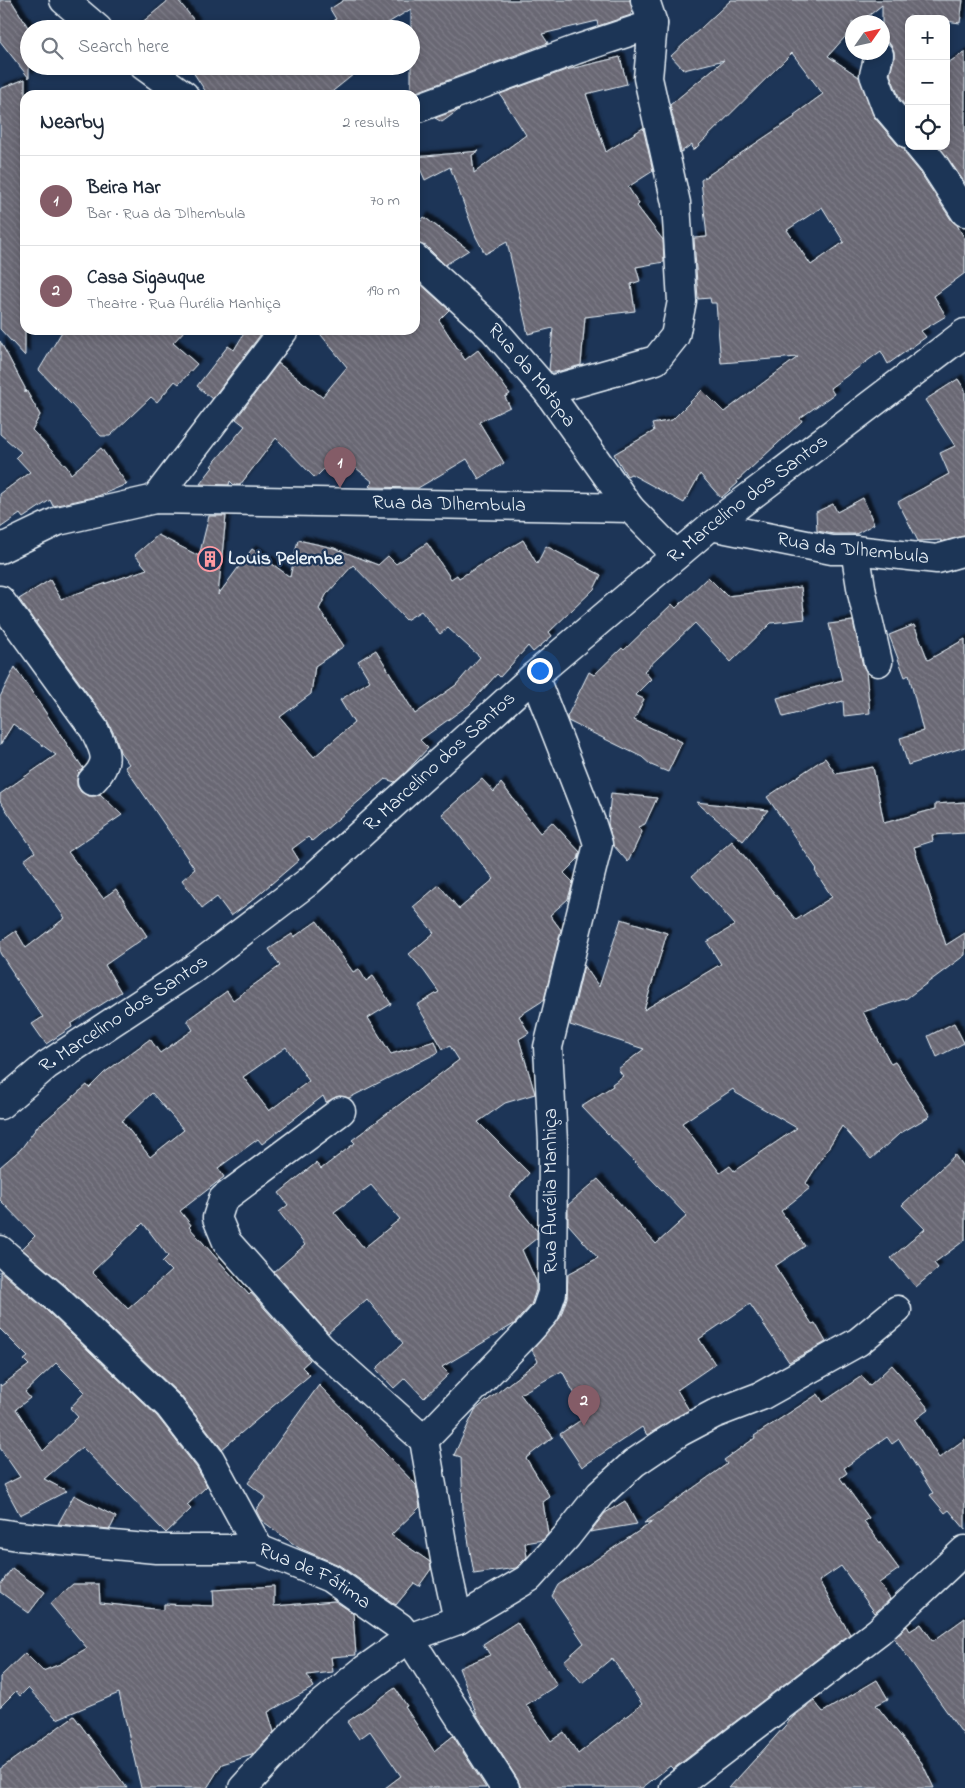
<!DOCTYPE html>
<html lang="en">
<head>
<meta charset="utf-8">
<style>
	body { margin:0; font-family:"Indie Flower",sans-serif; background:#f2f2f3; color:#1f2937 }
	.controls { position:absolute; right:15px; top:15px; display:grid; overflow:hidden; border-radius:10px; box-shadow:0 2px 8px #0003 }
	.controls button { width:45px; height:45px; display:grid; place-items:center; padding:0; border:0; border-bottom:1px solid #e0e1e3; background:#fff; color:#1f2937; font:25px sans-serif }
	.compass { position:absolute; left:845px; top:15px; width:45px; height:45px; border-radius:50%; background:#fff; box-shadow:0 2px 8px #0003; rotate:56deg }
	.you { position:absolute; left:539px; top:670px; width:18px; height:18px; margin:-12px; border:4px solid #fff; border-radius:50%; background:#1a73e8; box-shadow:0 0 0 8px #1a73e833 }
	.badge { display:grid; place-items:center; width:32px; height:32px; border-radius:50%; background:#845c67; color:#fff; font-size:16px; font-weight:700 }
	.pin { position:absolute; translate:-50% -41px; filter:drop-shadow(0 1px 2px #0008) }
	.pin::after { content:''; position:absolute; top:26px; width:18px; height:15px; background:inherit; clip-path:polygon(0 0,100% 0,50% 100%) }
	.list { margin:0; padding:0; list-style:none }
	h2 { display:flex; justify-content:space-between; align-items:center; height:65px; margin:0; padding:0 20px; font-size:21px }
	h2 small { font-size:16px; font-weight:400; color:#747a83 }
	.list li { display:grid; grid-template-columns:32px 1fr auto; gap:15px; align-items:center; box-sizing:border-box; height:90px; padding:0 20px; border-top:1px solid #e0e1e3 }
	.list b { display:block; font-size:19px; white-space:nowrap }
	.list p { margin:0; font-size:16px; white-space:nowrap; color:#747a83 }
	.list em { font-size:16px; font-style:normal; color:#747a83 }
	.icon { flex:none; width:28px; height:28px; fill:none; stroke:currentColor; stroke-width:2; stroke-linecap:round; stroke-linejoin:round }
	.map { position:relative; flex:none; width:965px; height:1788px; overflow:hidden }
	.search { position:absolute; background:#fff; box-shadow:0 2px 8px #0003; left:20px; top:20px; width:400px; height:55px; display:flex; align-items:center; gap:12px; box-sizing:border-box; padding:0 18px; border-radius:28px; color:#747a83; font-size:19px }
	.panel { position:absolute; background:#fff; box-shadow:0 2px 8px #0003; left:20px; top:90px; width:400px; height:245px; border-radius:15px }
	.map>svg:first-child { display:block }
	.building { fill:url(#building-back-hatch); stroke:#e8f1f8; fill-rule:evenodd; filter:url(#shadow) }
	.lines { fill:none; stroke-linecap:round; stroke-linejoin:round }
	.minor-casing { stroke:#e8f1f8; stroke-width:31 }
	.minor { stroke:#1d3557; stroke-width:28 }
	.labels { text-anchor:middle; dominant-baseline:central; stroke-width:4.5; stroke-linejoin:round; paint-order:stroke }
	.street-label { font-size:20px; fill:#e8f1f8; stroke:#1d3557 }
	.poi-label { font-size:20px; font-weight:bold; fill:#e8f1f8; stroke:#1d3557; text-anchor:start }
</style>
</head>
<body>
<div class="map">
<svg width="965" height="1788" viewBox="0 0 965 1788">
	<defs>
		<pattern id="building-back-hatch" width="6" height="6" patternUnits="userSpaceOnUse" patternTransform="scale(1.25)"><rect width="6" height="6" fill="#696773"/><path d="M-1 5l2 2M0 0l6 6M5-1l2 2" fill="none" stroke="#7e7d88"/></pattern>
		<filter id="shadow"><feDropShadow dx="4.5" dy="-4.5" stdDeviation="1" flood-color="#0009"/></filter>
	</defs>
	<rect width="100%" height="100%" fill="#1d3557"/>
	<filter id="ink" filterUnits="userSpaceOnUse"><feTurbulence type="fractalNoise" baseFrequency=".02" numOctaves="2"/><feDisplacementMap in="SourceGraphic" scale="10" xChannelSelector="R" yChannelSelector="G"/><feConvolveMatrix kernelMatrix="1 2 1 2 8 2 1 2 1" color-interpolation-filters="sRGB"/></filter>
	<g filter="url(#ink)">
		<g class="building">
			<polygon points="0,0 11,0 29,29 29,78 0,41"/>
			<polygon points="169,0 178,0 196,23 189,29 134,29"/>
			<polygon points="344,0 630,0 633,12 631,13 631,15 598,26 597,21 542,34 548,43 411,94 411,9 378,29 324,29 336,19 330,9"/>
			<path d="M731,0H963L960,23L946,21V19H929L909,16V110L900,99L890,74L894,59V51L890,44L882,40V5L861,22H852V29L828,56L859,77L874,117L897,144L904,149L907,156L920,172L952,221L957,225L965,239V273L934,296L946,316L921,331L926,337L888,364L881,351L830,388L834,394L800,418L802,421L737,481L738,483L721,498L700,474L684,503L631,474L627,476L614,454L654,431L652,424L672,420L702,390L724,412L798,357L721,363L716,303H711L710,298L698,299L694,238L707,237L701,180L795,117L794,115L823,94L792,53L693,151L692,144L681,152L670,105L724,60L684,70L671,56ZM822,207L844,242L811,265L787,230Z"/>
			<polygon points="965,52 965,183 939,146 946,146 946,64"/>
			<polygon points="620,57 627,84 586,94 606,152 643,128 653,171 628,187 639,204 637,206 663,240 664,262 636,267 640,281 631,284 635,311 585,317 581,365 556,372 551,372 549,370 553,328 528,334 507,242 485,254 476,237 450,167 425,180 415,157 479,151 472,155 474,173 526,135 500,94 566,70"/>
			<polygon points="189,66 364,66 328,95 208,95"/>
			<polygon points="25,79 25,356 0,329 0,89"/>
			<polygon points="460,109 442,122 435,118"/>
			<polygon points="424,217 469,250 445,265 426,246 415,243 415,229"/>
			<polygon points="415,279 449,310 439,320 465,360 478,350 510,394 505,397 510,407 479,422 504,463 479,479 467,459 418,488 370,487 369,486 373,482 339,454 315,478 276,438 240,485 234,485 230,481 229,485 200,484 213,467 211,466 245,426 236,419 278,363 322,397 347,367 317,330 415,330"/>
			<polygon points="63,330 185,330 173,343 197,364 179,384 175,381 157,402 151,397 110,436 101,436 39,370"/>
			<polygon points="246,330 264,330 212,399 197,386 228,346 234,350"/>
			<polygon points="0,341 25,388 25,393 26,390 40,415 32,430 67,467 71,474 101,448 127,484 98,496 53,506 50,500 23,518 20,514 0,528 0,494 30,472 16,457 21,452 0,434"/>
			<polygon points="958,379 965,390 965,536 941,542 941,540 918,541 898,502 949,474 940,453 955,446 925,400"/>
			<polygon points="863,498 874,524 856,534 834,534 817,531 816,512 833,504 837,512"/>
			<path d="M209,516H226L218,595L252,549L290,577L298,540L334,548L378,565L388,556L396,564L427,543L451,579L457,575L459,578L523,540L537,564L546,546L601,575L594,589L549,632L552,636L533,652L528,646L500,677L497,674L470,704L420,740L428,748L405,773L395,782L385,779L312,841L308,837L292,849L299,860L250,902L231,916L217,897L202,908L182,880L195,869L125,767L129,764L120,752L116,738L107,720L36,623L38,620L35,622L19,599L50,580L61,599L147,569L135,555L158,535L199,556ZM353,565L406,620L421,611L440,634L448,628L480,657L456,685L415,714L376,650L358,661L370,681L340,700L354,723L314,757L280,717L311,694L315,666L344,646L319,609L326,595Z"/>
			<polygon points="708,577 727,596 801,587 805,619 771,623 731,662 695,623 644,671 651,679 635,695 644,699 634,720 682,742 668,772 651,765 642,757 568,721 567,717 589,672 594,675 622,648 624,650 672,604 676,608"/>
			<polygon points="853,621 863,666 866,671 870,713 844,716 843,701 783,717 777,698 842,680 829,624"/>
			<polygon points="914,625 928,660 965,639 965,747 908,765 900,738 923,731 909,675 905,677 889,635"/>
			<polygon points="15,667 83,768 79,773 77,771 79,773 77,778 77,786 81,792 89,796 96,796 100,794 122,815 68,852 103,898 116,889 147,936 105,965 121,992 71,1024 72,1027 46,1044 32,1024 43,1017 13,975 14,974 0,953 0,942 16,931 26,948 65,918 24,860 35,852 0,801 0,794 56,755 13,724 0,745 0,697"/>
			<path d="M825,758L836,774L873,767L884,823L935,809V804L965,802V833L932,835L933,841L914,847L946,945L965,933V955L907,998L863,1012L891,1064L895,1062L930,1116L899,1134L871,1159L842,1126L806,1183L810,1188L781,1211L805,1246L775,1266L812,1324L815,1323L826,1342L789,1362L750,1304L699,1339L715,1364L677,1390L689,1410L647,1435L642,1427L582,1467L560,1434L587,1416L562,1371L520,1394L553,1437L526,1458L550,1497L543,1502L548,1534L543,1540L525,1543L527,1557L516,1568L474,1574L463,1509L461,1457L454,1455L475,1410L538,1361L532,1350L560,1318L567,1298L568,1274L598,1258L568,1224V1205L598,1179L656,1244L687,1216L581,1106L613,1086L612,1084L623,1076L618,1069L644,1049L570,1025L584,965L599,987L621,919L667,933L644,1010L721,964L707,942L735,925L692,876L732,841L796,920L832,897L815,871L817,869L767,797ZM733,1089L736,1093L797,1128L734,1171L730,1166L720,1173L682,1123Z"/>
			<path d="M482,779L494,792L501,783L540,833L552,822L580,852L578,859L564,873L573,882L568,899L550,915L561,930L544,1000L519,1016L529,1033L519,1039L535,1094L505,1103L478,1122L529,1173L509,1196L537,1231V1238L522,1250L536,1281V1290L531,1305L514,1324L442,1367L449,1374L424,1398L405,1378L394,1388L376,1369L403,1343L367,1299L328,1333L274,1272L305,1245L279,1212L288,1205L279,1193L316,1163L321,1169L355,1143L352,1140L459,1060L450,1046L443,1049L417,1005L439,992L424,971L409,954L434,933L413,907L439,885L459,909L494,879L442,814ZM371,1185L400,1219L364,1248L334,1212Z"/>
			<polygon points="611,793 657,798 645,824 638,827 642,832 628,862 613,845 608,823"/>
			<polygon points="696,802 768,810 743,841"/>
			<path d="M317,921L353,972L359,969L366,981L373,976L391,1004L368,1018L391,1054L435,1041L439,1052L349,1098L339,1096L326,1102L323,1096L262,1144L258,1139L218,1168L224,1177L180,1211L191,1225L189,1227L249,1295L251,1293L310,1360L302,1367L310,1375L222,1449L180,1395L67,1287L22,1249L35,1236L0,1200V1167L21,1149L40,1123L41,1124L87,1085L89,1088L104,1073L150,1039L160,1053L193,1030L187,1020L227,991L233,1000L280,966L269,949L292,934L294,937ZM286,1047L309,1081L269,1111L243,1077ZM152,1093L184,1130L150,1157L122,1121ZM143,1223L168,1256L162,1262L171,1271L128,1309L92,1272Z"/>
			<polygon points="954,1023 964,1043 937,1057 928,1036"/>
			<polygon points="955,1155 965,1170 965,1240 934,1263 938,1268 916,1287 891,1258 925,1229 902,1205"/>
			<path d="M0,1271L46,1310L157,1416L197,1468L207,1486L187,1505L191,1509L166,1533L82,1447L44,1479L67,1491L20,1515L4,1485L20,1477L0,1448V1384L1,1386L29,1365L24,1360L28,1357L0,1329ZM56,1363L85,1392L70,1408L78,1417L43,1451L16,1409L30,1398L25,1392Z"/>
			<polygon points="892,1365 929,1409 915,1420 939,1458 965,1439 965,1529 949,1510 945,1513 930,1495 933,1493 899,1439 892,1444 887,1437 844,1468 847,1473 840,1478 869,1518 864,1521 899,1569 879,1583 890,1599 875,1613 841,1566 819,1581 850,1634 673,1769 670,1766 642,1788 521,1788 518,1780 477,1715 459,1668 490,1655 483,1644 517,1622 557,1685 526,1705 551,1741 564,1732 578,1754 642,1704 612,1658 582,1683 564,1661 584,1643 552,1596 558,1585 654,1521 644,1523 727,1464 724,1460 755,1438 754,1436 818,1394 823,1402 862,1376 869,1386"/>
			<polygon points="319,1385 416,1485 420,1507 391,1535 430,1562 431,1569 419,1586 414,1583 396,1605 339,1565 299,1548 261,1520 256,1510 266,1497 248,1483"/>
			<polygon points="74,1495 116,1517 110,1529 58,1524"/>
			<polygon points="625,1501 637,1524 590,1532 605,1513"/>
			<polygon points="12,1568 45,1592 29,1613 0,1592 0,1585"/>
			<polygon points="73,1584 99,1584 100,1603 164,1610 164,1604 214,1606 213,1590 274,1586 274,1606 335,1601 353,1613 356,1655 331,1657 333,1672 307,1675 314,1687 268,1712 274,1732 252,1755 222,1764 207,1788 141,1788 119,1693 57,1719 28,1688 20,1696 16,1691 0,1707 0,1677 25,1653 43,1671 60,1664 87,1648 50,1604"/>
			<polygon points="965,1618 965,1737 894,1638 907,1626 910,1631 921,1624 933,1641"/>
			<polygon points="877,1680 888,1699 876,1705 922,1763 934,1788 729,1788 794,1716 814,1701 823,1712"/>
			<polygon points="395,1688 407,1706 405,1707 434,1751 453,1736 486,1788 385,1788 401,1776 370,1731 359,1739 347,1722"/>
			<polygon points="74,1716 127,1788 0,1788 0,1769"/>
		</g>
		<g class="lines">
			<defs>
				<g id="minor">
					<polyline points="64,0 98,29"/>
					<polyline points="879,55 874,75 886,107 909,134"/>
					<polyline points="144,66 184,95"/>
					<polyline points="415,109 575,50 653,24"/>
					<polyline points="919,146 933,163 965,212"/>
					<path id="s1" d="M415,258L494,330L547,391L630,508L676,555"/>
					<polyline points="547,391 656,360 675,336 682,301 676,203 648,78 653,24 645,0"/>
					<polyline points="155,499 284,330"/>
					<path id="s2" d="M711,526L832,550H855L937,559L965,551"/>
					<path id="s3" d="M0,549L58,521L155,499L630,508"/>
					<polyline points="855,550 862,593 878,662"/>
					<path d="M0,600L94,729C105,752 112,761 92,781"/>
					<path id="s4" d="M0,1105L47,1065L193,969L308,882L534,676L711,526L965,333"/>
					<polyline points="341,1111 223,1199 217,1218 227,1242 321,1348 424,1440"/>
					<polyline points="0,1250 56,1298 169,1406 210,1459 259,1549"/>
					<polyline points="424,1440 529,1331 545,1313 552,1293 553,1142 548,1047 598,844 591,822 534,676"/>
					<polyline points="424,1440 446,1565 458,1620"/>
					<path id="s5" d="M0,1533L18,1536L156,1549H259L330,1578L400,1627L409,1638L505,1788"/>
					<polyline points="243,1788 317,1708 364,1670 409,1638 458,1620 529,1578 567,1536 600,1494 634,1463 680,1432 714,1414 761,1396 858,1342 897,1310"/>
					<polyline points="674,1788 879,1631 965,1550"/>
				</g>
			</defs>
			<use href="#minor" class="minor-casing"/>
			<use href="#minor" class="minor"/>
		</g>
	</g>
	<defs>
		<symbol id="building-ring" viewBox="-11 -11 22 22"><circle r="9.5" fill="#1d3557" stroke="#ff9aa2" stroke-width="1.5"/><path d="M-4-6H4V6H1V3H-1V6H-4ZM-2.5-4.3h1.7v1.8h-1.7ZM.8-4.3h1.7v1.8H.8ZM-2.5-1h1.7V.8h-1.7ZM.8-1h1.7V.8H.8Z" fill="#ff9aa2"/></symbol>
	</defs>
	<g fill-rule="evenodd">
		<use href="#building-ring" x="196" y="545" width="28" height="28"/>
	</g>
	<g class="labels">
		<g class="street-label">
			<text stroke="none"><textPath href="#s1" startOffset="166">Rua da Matapa</textPath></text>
			<text stroke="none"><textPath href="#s4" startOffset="964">R. Marcelino dos Santos</textPath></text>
			<text stroke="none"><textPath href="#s3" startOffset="458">Rua da Dlhembula</textPath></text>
			<text stroke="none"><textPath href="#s2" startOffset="144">Rua da Dlhembula</textPath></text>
			<text stroke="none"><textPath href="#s4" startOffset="559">R. Marcelino dos Santos</textPath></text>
			<text stroke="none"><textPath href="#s4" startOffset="154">R. Marcelino dos Santos</textPath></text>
			<text transform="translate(551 1191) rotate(-90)">Rua Aurélia Manhiça</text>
			<text stroke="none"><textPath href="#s5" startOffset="322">Rua de Fátima</textPath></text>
		</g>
		<g class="poi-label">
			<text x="228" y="559">Louis Pelembe</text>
		</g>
	</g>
</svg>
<div class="controls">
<button>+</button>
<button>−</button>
<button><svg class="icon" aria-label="locate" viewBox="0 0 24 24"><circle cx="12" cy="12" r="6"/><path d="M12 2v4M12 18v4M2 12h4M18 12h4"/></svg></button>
</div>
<svg class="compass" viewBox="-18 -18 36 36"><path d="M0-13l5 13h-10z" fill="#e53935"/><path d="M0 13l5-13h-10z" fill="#747a83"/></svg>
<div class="you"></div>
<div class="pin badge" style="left:340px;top:488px">1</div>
<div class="pin badge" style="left:584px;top:1426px">2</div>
<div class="search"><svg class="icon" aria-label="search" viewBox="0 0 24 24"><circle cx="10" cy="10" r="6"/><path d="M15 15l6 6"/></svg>Search here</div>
<section class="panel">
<h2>Nearby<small>2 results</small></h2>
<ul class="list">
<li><span class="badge">1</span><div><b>Beira Mar</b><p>Bar · Rua da Dlhembula</p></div><em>70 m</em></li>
<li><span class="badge">2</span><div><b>Casa Sigauque</b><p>Theatre · Rua Aurélia Manhiça</p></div><em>190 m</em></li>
</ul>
</section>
</div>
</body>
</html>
